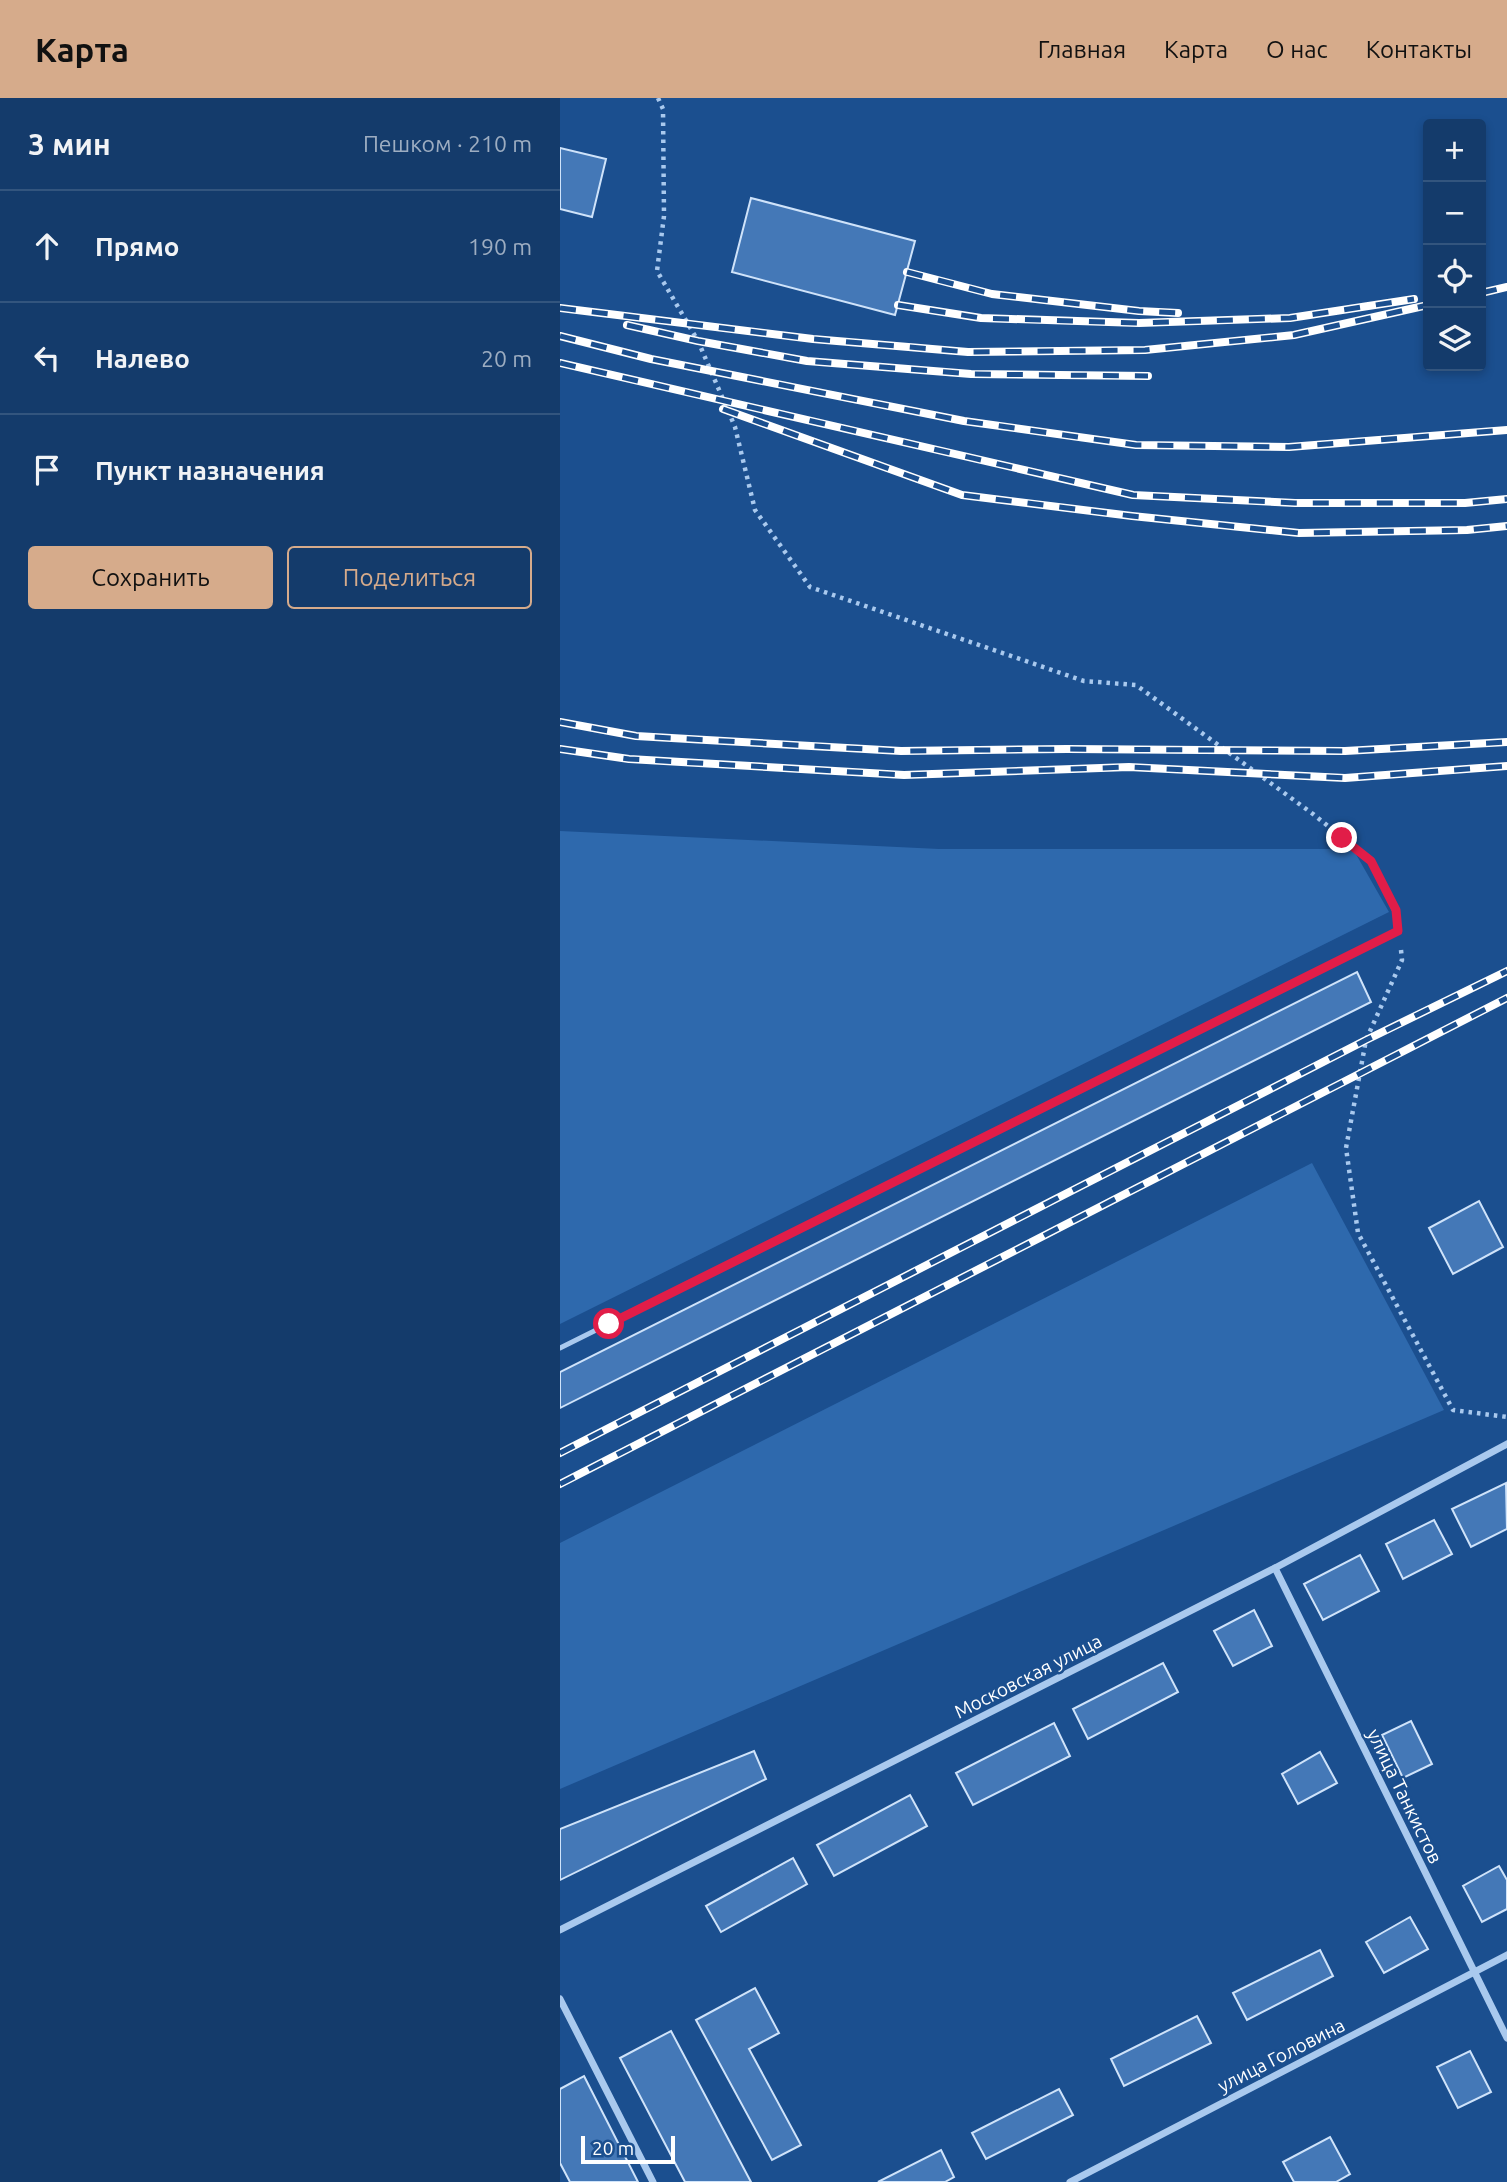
<!DOCTYPE html>
<html lang="ru">
<head>
<meta charset="utf-8">
<style>
	body { margin:0; font-family:Ubuntu,sans-serif; background:#214673; color:#f1f3f6 }
	.controls { position:absolute; right:21px; top:21px; display:grid; overflow:hidden; border-radius:7px; box-shadow:0 4px 10px #0003 }
	.controls button { width:63px; height:63px; display:grid; place-items:center; padding:0; border:0; border-bottom:2px solid #33557e; background:#143b6b; color:#f1f3f6; font:35px sans-serif }
	.scale { position:absolute; left:21px; bottom:18px; width:94px; box-sizing:border-box; padding-left:7px; border:4px solid #fff; border-top:0; font-size:19px; line-height:24px; white-space:nowrap; color:#fff; -webkit-text-stroke:5px #1b4f8f; paint-order:stroke }
	.stop { position:absolute; width:21px; height:21px; margin:-16px; border:5px solid #e11d48; border-radius:50%; background:#fff }
	.stop.end { background:#e11d48; border-color:#fff; box-shadow:0 2px 7px #0008 }
	.list { margin:0; padding:0; list-style:none }
	h2 { display:flex; justify-content:space-between; align-items:center; height:91px; margin:0; padding:0 28px; font-size:30px }
	h2 small { font-size:23px; font-weight:400; color:#9dadc1 }
	.list li { display:grid; grid-template-columns:46px 1fr auto; gap:21px; align-items:center; box-sizing:border-box; height:112px; padding:0 28px; border-top:2px solid #33557e }
	.list b { display:block; font-size:26px; white-space:nowrap }
	.list em { font-size:23px; font-style:normal; color:#9dadc1 }
	.actions { display:flex; gap:14px; padding:21px 28px }
	.actions a { flex:1; padding:16px 0; border:2px solid #d6ab8b; border-radius:7px; text-align:center; font-size:24px; color:#d6ab8b }
	.actions .main { background:#d6ab8b; color:#111 }
	.icon { flex:none; width:38px; height:38px; fill:none; stroke:currentColor; stroke-width:2; stroke-linecap:round; stroke-linejoin:round }
	.map { position:relative; flex:none; width:947px; height:2084px; overflow:hidden }
	header { display:flex; align-items:center; gap:42px; box-sizing:border-box; height:98px; padding:0 35px; background:#d6ab8b; color:#111 }
	header strong { font-size:33px }
	nav { display:flex; gap:38px; margin-inline-start:auto; font-size:24px }
	main { display:flex }
	aside { flex:1; background:#143b6b }
	.map>svg:first-child { display:block }
	.green { fill:#2e69ad }
	.building { fill:#4478b7; stroke:#cfe3fa; stroke-width:2 }
	.lines { fill:none; stroke-linecap:round; stroke-linejoin:round }
	.path { stroke:#a9c9ee; stroke-width:4.5; stroke-dasharray:3.5 5; stroke-linecap:butt }
	.service { stroke:#a9c9ee; stroke-width:5 }
	.minor { stroke:#a9c9ee; stroke-width:7 }
	.rail-casing { stroke:#fff; stroke-width:8 }
	.rail { stroke:#1b4f8f; stroke-width:5; stroke-dasharray:16; stroke-linecap:butt }
	.route { stroke:#e11d48; stroke-width:9 }
	.labels { text-anchor:middle; dominant-baseline:central; stroke-width:5; stroke-linejoin:round; paint-order:stroke }
	.street-label { font-size:19px; fill:#fff; stroke:#1b4f8f }
</style>
</head>
<body>
<header>
<strong>Карта</strong>
<nav><a>Главная</a><a>Карта</a><a>О нас</a><a>Контакты</a></nav>
</header>
<main>
<aside>
<h2>3 мин<small>Пешком · 210 m</small></h2>
<ul class="list">
<li><svg class="icon" aria-label="ahead" viewBox="0 0 24 24"><path d="M12 20V5M6 11l6-6 6 6"/></svg><div><b>Прямо</b></div><em>190 m</em></li>
<li><svg class="icon" aria-label="left" viewBox="0 0 24 24"><path d="M17 20v-9H6M10 6l-5 5 5 5"/></svg><div><b>Налево</b></div><em>20 m</em></li>
<li><svg class="icon" aria-label="arrive" viewBox="0 0 24 24"><path d="M6 21V4h12l-3 4 3 4H6"/></svg><div><b>Пункт назначения</b></div></li>
</ul>
<div class="actions"><a class="main">Сохранить</a><a>Поделиться</a></div>
</aside>
<div class="map">
<svg width="947" height="2084" viewBox="0 0 947 2084">
	<rect width="100%" height="100%" fill="#1b4f8f"/>
	<g class="green">
		<polygon points="0,733 379,751 793,751 829,814 0,1226"/>
		<polygon points="752,1065 884,1312 0,1691 0,1445"/>
	</g>
	<g class="building">
		<polygon points="0,50 46,61 32,119 0,111"/>
		<polygon points="191,100 355,143 335,217 172,174"/>
		<polygon points="797,874 811,904 0,1310 0,1274"/>
		<polygon points="919,1103 943,1149 893,1176 869,1130"/>
		<polygon points="946,1385 947,1431 911,1449 892,1411"/>
		<polygon points="874,1422 892,1456 843,1481 826,1446"/>
		<polygon points="800,1457 819,1493 763,1522 744,1486"/>
		<polygon points="694,1512 712,1548 673,1568 654,1533"/>
		<polygon points="603,1565 618,1594 528,1641 513,1611"/>
		<polygon points="851,1623 872,1666 843,1680 822,1637"/>
		<polygon points="494,1625 510,1658 413,1707 396,1675"/>
		<polygon points="194,1653 206,1681 0,1782 0,1731"/>
		<polygon points="760,1654 777,1685 738,1706 722,1676"/>
		<polygon points="350,1697 367,1728 274,1778 257,1747"/>
		<polygon points="233,1760 247,1786 161,1834 146,1808"/>
		<polygon points="939,1768 947,1782 947,1811 922,1824 903,1788"/>
		<polygon points="850,1819 868,1851 824,1875 806,1844"/>
		<polygon points="760,1852 773,1878 687,1922 673,1895"/>
		<polygon points="195,1890 219,1935 189,1951 241,2047 212,2062 136,1922"/>
		<polygon points="637,1918 651,1945 564,1988 551,1961"/>
		<polygon points="111,1933 191,2084 125,2084 60,1960"/>
		<polygon points="910,1953 931,1994 898,2010 877,1969"/>
		<polygon points="24,1978 78,2084 10,2084 0,2065 0,1991"/>
		<polygon points="499,1991 513,2017 426,2061 412,2035"/>
		<polygon points="770,2039 790,2076 776,2084 734,2084 723,2064"/>
		<polygon points="381,2052 394,2079 385,2084 318,2084"/>
	</g>
	<g class="lines">
		<g class="path">
			<polyline points="98,0 103,11 104,118 97,173 138,243 175,329 195,412 250,489 524,583 576,587 753,716 811,763 836,816"/>
			<polyline points="841,852 842,862 806,942 786,1050 798,1135 893,1312 947,1319"/>
		</g>
		<polyline class="service" points="0,1250 838,833"/>
		<g class="minor">
			<polyline points="715,1470 947,1940"/>
			<polyline points="0,1832 715,1470 947,1346"/>
			<polyline points="0,1901 93,2084"/>
			<polyline points="510,2084 947,1857"/>
		</g>
		<defs>
			<g id="rail">
				<polyline points="347,174 432,196 579,213 618,215"/>
				<polyline points="921,195 947,189"/>
				<polyline points="338,207 421,220 579,225 730,220 854,201"/>
				<polyline points="0,210 253,241 408,254 585,252 734,237 868,207"/>
				<polyline points="67,227 138,243 247,263 411,276 588,278"/>
				<polyline points="0,238 91,261 404,323 576,347 729,349 947,332"/>
				<polyline points="0,265 573,397 735,405 905,405 947,401"/>
				<polyline points="163,311 402,397 572,418 739,435 907,432 947,428"/>
				<polyline points="0,624 76,638 341,653 508,651 785,653 947,644"/>
				<polyline points="0,651 69,661 344,677 569,669 785,680 947,668"/>
				<polyline points="0,1355 806,942 947,873"/>
				<polyline points="0,1386 947,900"/>
			</g>
		</defs>
		<use href="#rail" class="rail-casing"/>
		<use href="#rail" class="rail"/>
	</g>
	<g class="lines">
		<polyline class="route" points="49,1226 838,833 836,812 811,763 782,740"/>
	</g>
	<g class="labels">
		<g class="street-label">
			<text transform="translate(468 1578) rotate(-27)">Московская улица</text>
			<text transform="translate(845 1698) rotate(64)">улица Танкистов</text>
			<text transform="translate(721 1957) rotate(-27)">улица Головина</text>
		</g>
	</g>
</svg>
<div class="controls">
<button>+</button>
<button>−</button>
<button><svg class="icon" aria-label="locate" viewBox="0 0 24 24"><circle cx="12" cy="12" r="6"/><path d="M12 2v4M12 18v4M2 12h4M18 12h4"/></svg></button>
<button><svg class="icon" aria-label="layers" viewBox="0 0 24 24"><path d="M12 4l9 5-9 5-9-5zM3 14l9 5 9-5"/></svg></button>
</div>
<div class="scale">20 m</div>
<div class="stop" style="left:49px;top:1226px"></div>
<div class="stop end" style="left:782px;top:740px"></div>
</div>
</main>
</body>
</html>
